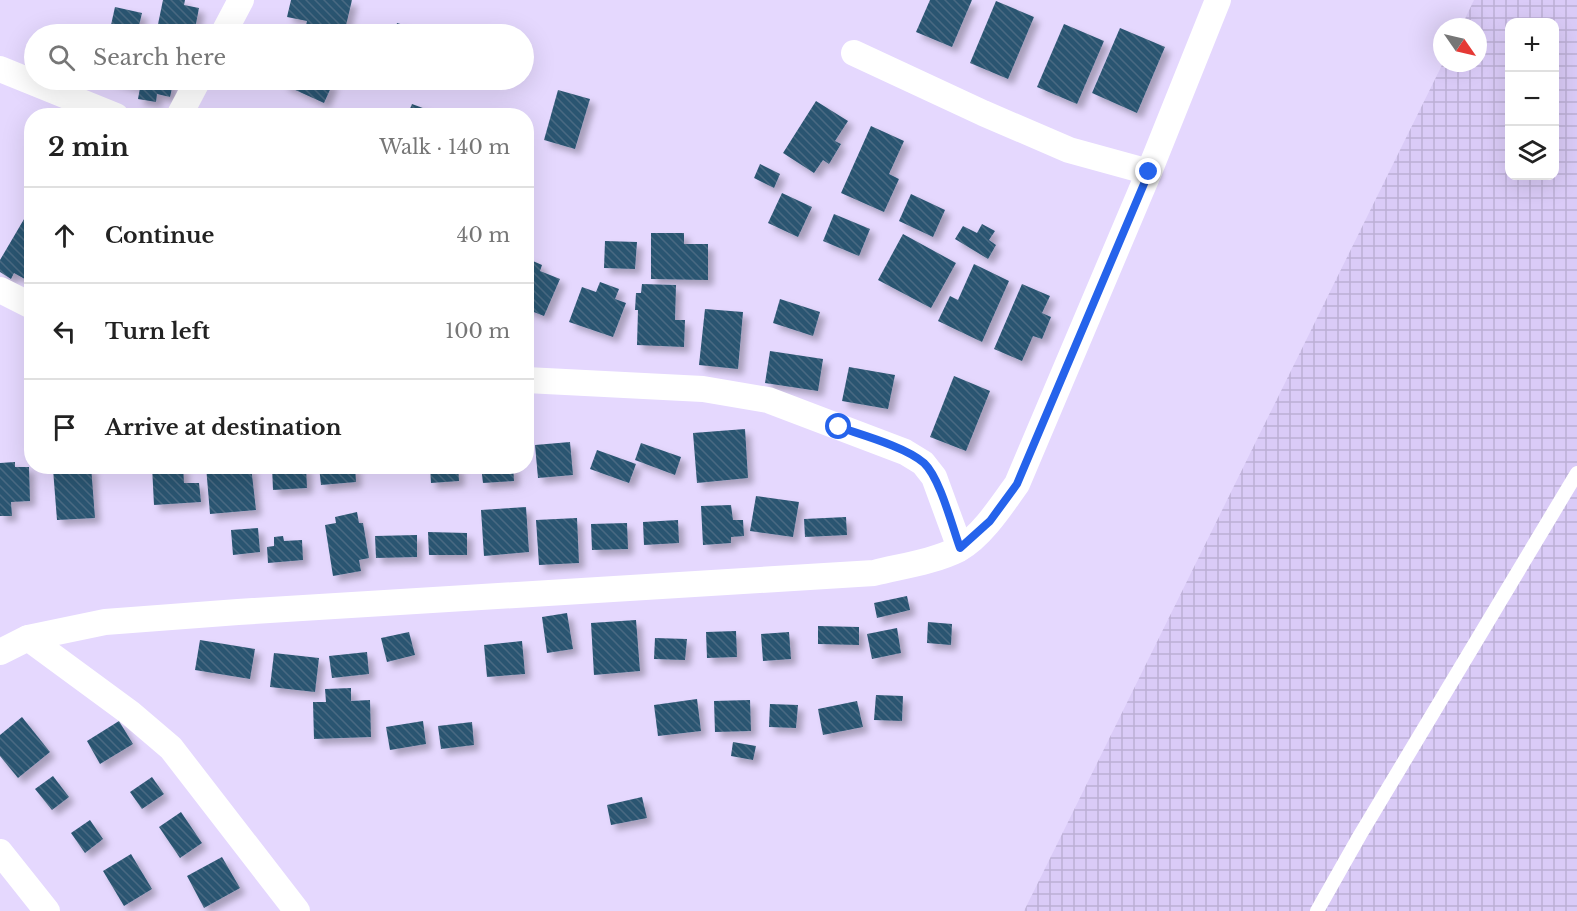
<!DOCTYPE html>
<html lang="en">
<head>
<meta charset="utf-8">
<style>
	body { margin:0; font-family:"Libre Baskerville",serif; background:#f2f2f2; color:#222 }
	.controls { position:absolute; right:18px; top:18px; display:grid; overflow:hidden; border-radius:12px; box-shadow:0 6px 24px #0002 }
	.controls button { width:54px; height:54px; display:grid; place-items:center; padding:0; border:0; border-bottom:2px solid #e0e0e0; background:#fff; color:#222; font:30px sans-serif }
	.compass { position:absolute; left:1433px; top:18px; width:54px; height:54px; border-radius:50%; background:#fff; box-shadow:0 6px 24px #0002; rotate:124deg }
	.stop { position:absolute; width:18px; height:18px; margin:-14px; border:4px solid #2563eb; border-radius:50%; background:#fff }
	.stop.end { background:#2563eb; border-color:#fff; box-shadow:0 2px 6px #0008 }
	.list { margin:0; padding:0; list-style:none }
	h2 { display:flex; justify-content:space-between; align-items:center; height:78px; margin:0; padding:0 24px; font-size:26px }
	h2 small { font-size:20px; font-weight:400; color:#767676 }
	.list li { display:grid; grid-template-columns:39px 1fr auto; gap:18px; align-items:center; box-sizing:border-box; height:96px; padding:0 24px; border-top:2px solid #e0e0e0 }
	.list b { display:block; font-size:22px; white-space:nowrap }
	.list em { font-size:20px; font-style:normal; color:#767676 }
	.icon { flex:none; width:33px; height:33px; fill:none; stroke:currentColor; stroke-width:2; stroke-linecap:round; stroke-linejoin:round }
	.map { position:relative; flex:none; width:1577px; height:911px; overflow:hidden }
	.search { position:absolute; background:#fff; box-shadow:0 6px 24px #0002; left:24px; top:24px; width:510px; height:66px; display:flex; align-items:center; gap:15px; box-sizing:border-box; padding:0 21px; border-radius:33px; color:#767676; font-size:22px }
	.panel { position:absolute; background:#fff; box-shadow:0 6px 24px #0002; left:24px; top:108px; width:510px; height:366px; border-radius:24px }
	.map>svg:first-child { display:block }
	.industrial { fill:url(#industrial-grid); fill-rule:evenodd }
	.building { fill:url(#building-back-hatch); filter:url(#shadow) }
	.lines { fill:none; stroke-linecap:round; stroke-linejoin:round }
	.lane { stroke:#fff; stroke-width:14 }
	.street { stroke:#fff; stroke-width:26 }
	.route { stroke:#2563eb; stroke-width:8 }
</style>
</head>
<body>
<div class="map">
<svg width="1577" height="911" viewBox="0 0 1577 911">
	<defs>
		<pattern id="industrial-grid" width="8" height="8" patternUnits="userSpaceOnUse" patternTransform="scale(1.5)"><rect width="8" height="8" fill="#dacbf7"/><path d="M0 4h8M4 0v8" fill="none" stroke="#bcafd5"/></pattern>
		<pattern id="building-back-hatch" width="6" height="6" patternUnits="userSpaceOnUse" patternTransform="scale(1.5)"><rect width="6" height="6" fill="#2b5471"/><path d="M-1 5l2 2M0 0l6 6M5-1l2 2" fill="none" stroke="#496a82"/></pattern>
		<filter id="shadow"><feDropShadow dx="5.5" dy="5.5" stdDeviation="3" flood-color="#0004"/></filter>
	</defs>
	<rect width="100%" height="100%" fill="#e5d8fe"/>
	<path class="industrial" d="M1474,0H1577V911H1024L1443,63H1478V27H1461ZM1510,22H1554V176H1510Z"/>
	<g class="building">
		<polygon points="163,0 185,0 184,5 199,8 194,34 157,29"/>
		<polygon points="291,0 352,0 344,34 304,34 307,21 287,17"/>
		<polygon points="930,0 972,0 952,47 916,32"/>
		<polygon points="996,1 1034,17 1008,79 970,63"/>
		<polygon points="115,7 142,13 137,34 109,34"/>
		<polygon points="397,23 427,32 427,34 394,34"/>
		<polygon points="1064,24 1104,41 1077,104 1037,87"/>
		<polygon points="1120,28 1165,47 1137,113 1092,93"/>
		<polygon points="107,80 174,80 170,97 157,94 156,102 138,99 140,88"/>
		<polygon points="284,80 325,80 333,83 324,103 282,84"/>
		<polygon points="558,90 590,99 575,149 544,140"/>
		<polygon points="816,101 848,121 835,141 841,144 829,164 823,160 814,173 783,153"/>
		<polygon points="412,104 431,111 428,116 407,116"/>
		<polygon points="871,126 904,141 889,174 899,179 884,212 841,193"/>
		<polygon points="760,164 780,174 774,188 754,178"/>
		<polygon points="782,193 812,207 798,237 768,223"/>
		<polygon points="911,194 945,210 933,237 899,221"/>
		<polygon points="27,214 32,216 32,283 14,273 11,279 0,272 0,260"/>
		<polygon points="834,214 870,229 859,256 823,241"/>
		<polygon points="982,224 995,231 989,240 996,245 988,259 955,239 963,226 977,233"/>
		<polygon points="651,233 684,233 684,244 708,244 708,280 651,279"/>
		<polygon points="903,234 956,263 931,308 878,280"/>
		<polygon points="605,241 637,242 635,269 604,268"/>
		<polygon points="526,258 542,265 540,271 560,279 544,316 526,309"/>
		<polygon points="974,264 1009,281 982,342 938,321 950,296 958,300"/>
		<polygon points="600,282 619,289 615,299 626,303 613,337 569,322 582,287 596,292"/>
		<polygon points="642,284 676,285 675,320 685,320 684,347 637,345 638,310 635,310 636,293 641,293"/>
		<polygon points="1022,284 1050,296 1042,313 1051,317 1042,339 1033,336 1022,361 994,349"/>
		<polygon points="780,299 820,312 813,336 773,323"/>
		<polygon points="705,309 743,312 738,369 699,365"/>
		<polygon points="770,351 823,359 818,391 765,383"/>
		<polygon points="849,367 895,375 888,409 842,401"/>
		<polygon points="954,376 990,391 966,451 930,437"/>
		<polygon points="745,429 748,478 697,483 693,433"/>
		<polygon points="570,442 573,475 538,478 535,445"/>
		<polygon points="641,443 681,457 675,475 635,460"/>
		<polygon points="597,450 636,464 629,483 590,469"/>
		<polygon points="15,462 15,467 29,467 30,501 11,502 12,516 0,516 0,463"/>
		<polygon points="91,466 95,518 57,520 53,469"/>
		<polygon points="152,466 183,466 184,483 199,483 201,502 154,505"/>
		<polygon points="206,466 251,466 256,510 210,514"/>
		<polygon points="272,466 306,466 307,488 273,490"/>
		<polygon points="319,466 355,466 356,482 321,485"/>
		<polygon points="430,466 458,466 459,481 431,483"/>
		<polygon points="481,466 513,466 514,481 483,483"/>
		<polygon points="756,496 799,502 793,537 750,531"/>
		<polygon points="731,505 733,520 743,520 744,536 731,537 731,543 703,545 701,506"/>
		<polygon points="526,507 529,552 484,556 481,510"/>
		<polygon points="357,512 359,523 363,523 369,558 359,560 361,571 333,576 325,525 336,523 335,517"/>
		<polygon points="846,517 847,535 805,537 804,519"/>
		<polygon points="577,518 579,563 539,565 536,520"/>
		<polygon points="678,520 679,543 644,545 643,522"/>
		<polygon points="627,523 628,549 592,550 591,524"/>
		<polygon points="258,528 260,552 233,555 231,530"/>
		<polygon points="428,532 467,533 467,555 429,555"/>
		<polygon points="417,535 417,557 376,558 375,536"/>
		<polygon points="283,536 284,541 302,540 303,560 268,563 267,547 274,546 274,537"/>
		<polygon points="907,596 910,610 877,618 874,603"/>
		<polygon points="567,613 573,649 547,653 542,617"/>
		<polygon points="636,620 640,671 594,675 591,623"/>
		<polygon points="928,622 952,624 951,645 927,643"/>
		<polygon points="818,626 859,627 859,645 818,644"/>
		<polygon points="897,628 901,653 872,659 867,634"/>
		<polygon points="736,631 737,657 707,658 706,632"/>
		<polygon points="409,632 415,655 387,662 381,638"/>
		<polygon points="789,632 791,659 763,661 761,634"/>
		<polygon points="655,638 687,639 685,660 654,659"/>
		<polygon points="200,640 255,649 250,679 195,670"/>
		<polygon points="522,641 525,674 487,677 484,645"/>
		<polygon points="367,652 369,674 332,678 329,656"/>
		<polygon points="274,653 319,658 315,692 270,687"/>
		<polygon points="351,688 351,701 370,700 371,737 314,739 313,702 326,702 325,689"/>
		<polygon points="876,695 903,696 902,721 874,720"/>
		<polygon points="697,699 701,731 658,736 654,705"/>
		<polygon points="750,700 751,731 715,732 714,701"/>
		<polygon points="857,701 863,727 823,735 818,709"/>
		<polygon points="770,704 798,705 796,728 769,727"/>
		<polygon points="22,717 50,752 18,778 0,756 0,735"/>
		<polygon points="119,721 133,744 100,764 87,741"/>
		<polygon points="423,721 426,744 390,750 386,727"/>
		<polygon points="472,722 474,745 441,749 438,726"/>
		<polygon points="733,742 756,746 753,760 731,756"/>
		<polygon points="53,776 69,797 52,810 35,789"/>
		<polygon points="152,777 164,794 142,809 130,792"/>
		<polygon points="642,797 647,818 611,825 607,805"/>
		<polygon points="181,812 202,843 180,858 159,827"/>
		<polygon points="90,820 103,839 85,853 71,833"/>
		<polygon points="131,854 152,889 124,906 103,871"/>
		<polygon points="222,857 240,888 204,908 187,876"/>
	</g>
	<g class="lines">
		<polyline class="lane" points="1317,911 1360,835 1577,473"/>
		<g class="street">
			<polyline points="223,34 241,0"/>
			<polyline points="854,53 983,113 1069,150 1149,172"/>
			<polyline points="0,69 116,116"/>
			<polyline points="179,116 198,80"/>
			<polyline points="0,290 32,306"/>
			<polyline points="526,380 703,389 768,400 905,452 923,463 934,477 960,548"/>
			<polyline points="28,638 130,713 171,748 297,911"/>
			<path d="M0,652L28,638L105,622L238,612L874,573C902,566 933,562 959,549C982,536 1002,505 1017,484L1149,172L1218,0"/>
			<polyline points="0,852 47,911"/>
		</g>
	</g>
	<g class="lines">
		<path class="route" d="M839,427C862,435 906,447 924,463C940,478 952,526 960,548L990,521L1017,484L1149,172"/>
	</g>
</svg>
<div class="controls">
<button>+</button>
<button>−</button>
<button><svg class="icon" aria-label="layers" viewBox="0 0 24 24"><path d="M12 4l9 5-9 5-9-5zM3 14l9 5 9-5"/></svg></button>
</div>
<svg class="compass" viewBox="-18 -18 36 36"><path d="M0-13l5 13h-10z" fill="#e53935"/><path d="M0 13l5-13h-10z" fill="#767676"/></svg>
<div class="stop" style="left:839px;top:427px"></div>
<div class="stop end" style="left:1149px;top:172px"></div>
<div class="search"><svg class="icon" aria-label="search" viewBox="0 0 24 24"><circle cx="10" cy="10" r="6"/><path d="M15 15l6 6"/></svg>Search here</div>
<section class="panel">
<h2>2 min<small>Walk · 140 m</small></h2>
<ul class="list">
<li><svg class="icon" aria-label="ahead" viewBox="0 0 24 24"><path d="M12 20V5M6 11l6-6 6 6"/></svg><div><b>Continue</b></div><em>40 m</em></li>
<li><svg class="icon" aria-label="left" viewBox="0 0 24 24"><path d="M17 20v-9H6M10 6l-5 5 5 5"/></svg><div><b>Turn left</b></div><em>100 m</em></li>
<li><svg class="icon" aria-label="arrive" viewBox="0 0 24 24"><path d="M6 21V4h12l-3 4 3 4H6"/></svg><div><b>Arrive at destination</b></div></li>
</ul>
</section>
</div>
</body>
</html>
